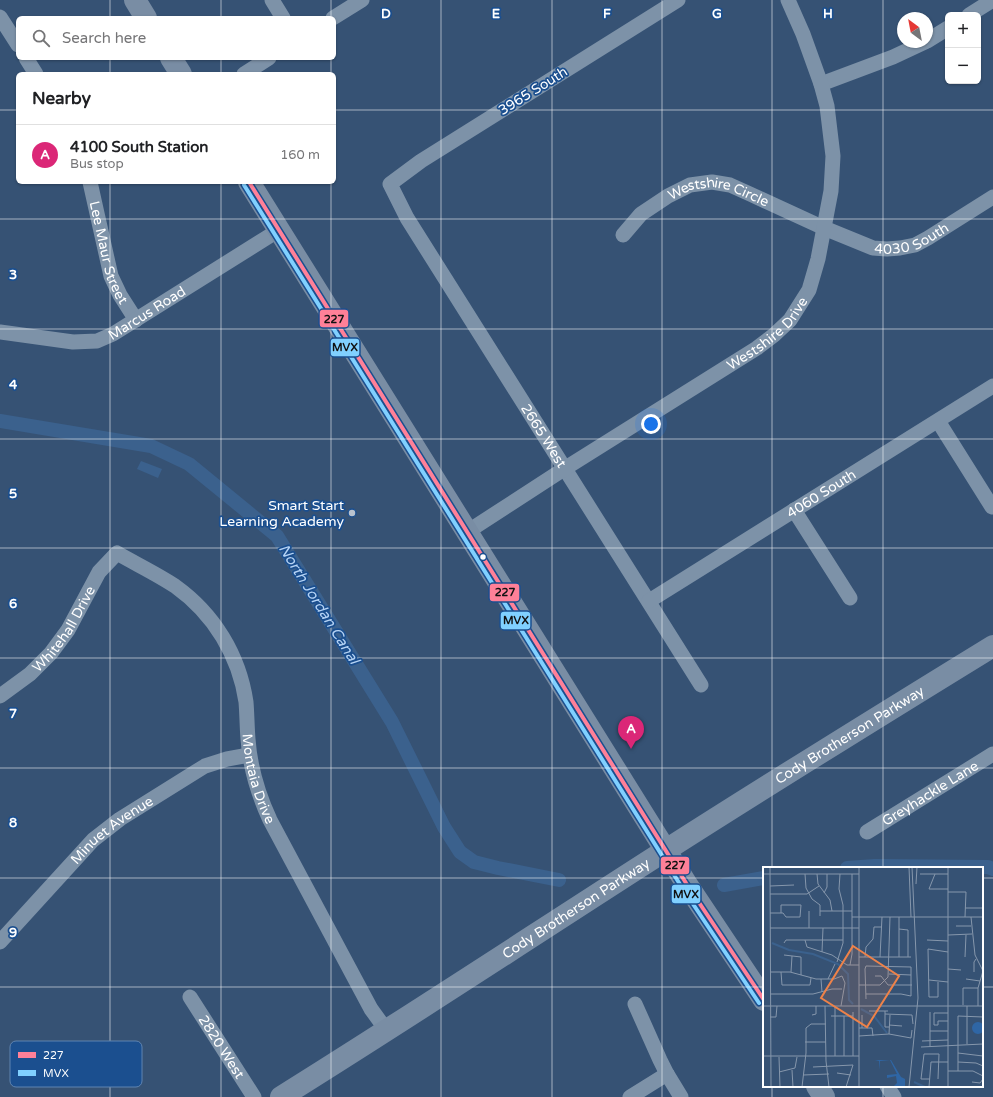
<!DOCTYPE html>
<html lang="en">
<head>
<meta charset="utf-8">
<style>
	body { margin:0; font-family:"Varela Round",sans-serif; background:#f6f6f6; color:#202124 }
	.controls { position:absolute; right:12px; top:12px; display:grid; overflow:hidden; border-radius:6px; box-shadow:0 1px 3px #0004 }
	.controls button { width:36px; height:36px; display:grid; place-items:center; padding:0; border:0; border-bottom:1px solid #e0e0e0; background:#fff; color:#202124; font:20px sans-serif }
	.compass { position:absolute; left:897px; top:12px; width:36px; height:36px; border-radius:50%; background:#fff; box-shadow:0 1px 3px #0004; rotate:328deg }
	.you { position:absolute; left:651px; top:424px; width:14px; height:14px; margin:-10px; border:3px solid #fff; border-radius:50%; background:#1a73e8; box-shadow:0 0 0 6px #1a73e833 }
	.badge { display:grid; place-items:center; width:26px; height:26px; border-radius:50%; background:#db2777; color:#fff; font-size:13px; font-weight:700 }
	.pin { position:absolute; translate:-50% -33px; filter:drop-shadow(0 1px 2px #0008) }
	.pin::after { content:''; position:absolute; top:21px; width:14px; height:12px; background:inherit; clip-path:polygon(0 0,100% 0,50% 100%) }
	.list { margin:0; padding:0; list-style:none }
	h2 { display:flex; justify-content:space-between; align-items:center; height:52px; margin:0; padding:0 16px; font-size:17px }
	h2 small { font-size:13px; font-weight:400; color:#757577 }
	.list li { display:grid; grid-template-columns:26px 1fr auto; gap:12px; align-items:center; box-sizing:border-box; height:60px; padding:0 16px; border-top:1px solid #e0e0e0 }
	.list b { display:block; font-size:15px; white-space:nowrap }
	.list p { margin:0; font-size:13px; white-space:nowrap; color:#757577 }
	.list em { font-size:13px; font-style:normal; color:#757577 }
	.icon { flex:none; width:22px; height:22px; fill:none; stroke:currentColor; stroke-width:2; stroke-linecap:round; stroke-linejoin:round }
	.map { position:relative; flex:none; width:993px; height:1097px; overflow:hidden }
	.search { position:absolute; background:#fff; box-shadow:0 1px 3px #0004; left:16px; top:16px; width:320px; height:44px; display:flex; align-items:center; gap:10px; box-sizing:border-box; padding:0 14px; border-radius:6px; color:#757577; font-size:15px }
	.panel { position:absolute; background:#fff; box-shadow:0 1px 3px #0004; left:16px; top:72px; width:320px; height:112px; border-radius:6px }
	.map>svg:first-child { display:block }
	.water { fill:#3b618d }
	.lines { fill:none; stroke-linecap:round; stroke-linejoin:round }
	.canal { stroke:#3b618d; stroke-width:14 }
	.street { stroke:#7d92a8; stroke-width:15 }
	.secondary { stroke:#798da4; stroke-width:22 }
	.bus-1-casing { stroke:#1b4f8f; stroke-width:7 }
	.bus-2-casing { stroke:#1b4f8f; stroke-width:7 }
	.bus-1 { stroke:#ff8098; stroke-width:4 }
	.bus-2 { stroke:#80d0ff; stroke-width:4 }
	.grid { fill:none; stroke:#fff; stroke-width:1; stroke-opacity:0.55 }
	.poi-dot { fill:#b9c2ce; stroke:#1b4f8f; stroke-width:1.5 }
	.bus-dot { fill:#fff; stroke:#1b4f8f; stroke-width:1.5 }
	.labels { text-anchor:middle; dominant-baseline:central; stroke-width:3.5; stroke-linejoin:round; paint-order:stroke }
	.street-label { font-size:14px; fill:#fff; stroke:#1b4f8f }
	.poi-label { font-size:14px; fill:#fff; stroke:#1b4f8f; text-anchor:end }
	.water-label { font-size:15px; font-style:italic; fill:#b5d3f5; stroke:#1b4f8f }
	.inset-river { fill:none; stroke:#3b618d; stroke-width:2 }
	.inset-road { fill:none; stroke:#8697ac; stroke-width:1 }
	.view { fill:#ee8249; fill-opacity:0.15; stroke:#ee8249; stroke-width:2 }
	.inset-edge { fill:none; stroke:#fff; stroke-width:2 }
	.key { fill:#1b4f8f; stroke:#5f84b1; stroke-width:1 }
	.key-label { font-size:11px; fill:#fff }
	.grid-label { font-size:13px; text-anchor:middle; font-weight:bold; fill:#fff; stroke:#1b4f8f; stroke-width:3.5; stroke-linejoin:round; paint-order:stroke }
	.line-badge { stroke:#1b4f8f; stroke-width:1.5 }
	.pale-badge-label { font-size:11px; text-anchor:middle; font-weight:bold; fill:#111 }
</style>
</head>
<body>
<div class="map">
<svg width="993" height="1097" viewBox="0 0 993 1097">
	<rect width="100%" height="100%" fill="#365274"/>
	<polygon class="water" points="141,461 162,469 158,478 137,469"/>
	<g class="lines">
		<g class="canal">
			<polyline points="0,421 151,446 189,464 277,536 392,722 444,827 460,852 474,862 498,868 559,880"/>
			<polyline points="847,868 875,866 988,867 993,869"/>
			<polyline points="724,885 764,878"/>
		</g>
		<g class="street">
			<polyline points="272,0 283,18"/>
			<path id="s1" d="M678,0L421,161L390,184L407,218L701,685"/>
			<polyline points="969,15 993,0"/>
			<polyline points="0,17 18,45"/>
			<polyline points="333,18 362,0"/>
			<polyline points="927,41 948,28"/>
			<polyline points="26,58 36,74"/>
			<polyline points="244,74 269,58"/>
			<polyline points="821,84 893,57 925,42"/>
			<path id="s2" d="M90,182L111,276L120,295L136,320"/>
			<path id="s3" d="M623,235L641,214L668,196L690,185L712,182L730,185L750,194L824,228L873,248L887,249L900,248L915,245L928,238L993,197"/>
			<path id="s4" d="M0,332L73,342L97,341L113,334L279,230"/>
			<polyline points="938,421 992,507"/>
			<polyline points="794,510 850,598"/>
			<path id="s5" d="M467,532L564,469L757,348L774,335L790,320L809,290L818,259L831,191L833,156L827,106L821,84L803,34L788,0"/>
			<path id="s6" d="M649,601L993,386"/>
			<path id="s7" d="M0,696L30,674L51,653L68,630L99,572L117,553C136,564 157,574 175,586C214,614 239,655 246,702C247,714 247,727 248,739C250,768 258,794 270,820L371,1009L387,1031"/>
			<path id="s8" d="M867,832L993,754"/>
			<path id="s9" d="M0,942L93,840L120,819L205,766L227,759L249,755"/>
			<path id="s10" d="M190,997L254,1097"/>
			<polyline points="635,1004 660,1060 667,1074 681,1097"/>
			<polyline points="887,1086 894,1097"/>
			<polyline points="630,1097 667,1074"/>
		</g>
		<g class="secondary">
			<polyline points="135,0 146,18"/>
			<polyline points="171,58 181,74"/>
			<polyline points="249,182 686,883 764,1000"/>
			<polyline points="817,1086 824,1097"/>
			<path id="s11" d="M281,1097C411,1016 538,932 666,850C774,781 884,713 993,646"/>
		</g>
		<defs>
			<polyline id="bus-1" points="249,182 686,883 764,1000"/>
			<polyline id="bus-2" points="244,185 681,886 759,1003"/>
		</defs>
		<use href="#bus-1" class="bus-1-casing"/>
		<use href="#bus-2" class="bus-2-casing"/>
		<use href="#bus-1" class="bus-1"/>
		<use href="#bus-2" class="bus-2"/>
	</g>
	<path class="grid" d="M110,0V18M221,0V18M331,0V18M441,0V1097M552,0V1097M662,0V1097M772,0V868M883,0V868M110,58V74M221,58V74M331,58V74M0,110H18M334,110H993M110,182V1097M221,182V1097M331,182V1097M0,219H993M0,329H993M0,439H993M0,548H993M0,658H993M0,768H993M0,878H764M982,878H993M0,987H764M982,987H993M772,1086V1097M883,1086V1097"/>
	<circle class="poi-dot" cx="352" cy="513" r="4"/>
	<circle class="bus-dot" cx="483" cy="557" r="3.5"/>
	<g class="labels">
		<g class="street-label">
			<text transform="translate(533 91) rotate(-32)">3965 South</text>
			<text stroke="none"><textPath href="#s3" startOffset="114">Westshire Circle</textPath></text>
			<text stroke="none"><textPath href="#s3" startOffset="322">4030 South</textPath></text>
			<text stroke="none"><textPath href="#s2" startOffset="73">Lee Maur Street</textPath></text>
			<text stroke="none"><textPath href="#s4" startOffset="155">Marcus Road</textPath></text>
			<text stroke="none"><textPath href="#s5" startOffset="361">Westshire Drive</textPath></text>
			<text stroke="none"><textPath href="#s1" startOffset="637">2665 West</textPath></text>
			<text stroke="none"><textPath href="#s6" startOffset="203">4060 South</textPath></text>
			<text stroke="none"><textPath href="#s7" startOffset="94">Whitehall Drive</textPath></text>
			<text stroke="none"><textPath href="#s11" startOffset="674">Cody Brotherson Parkway</textPath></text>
			<text stroke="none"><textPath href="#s7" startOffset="472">Montaia Drive</textPath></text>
			<text stroke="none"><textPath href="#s8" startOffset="74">Greyhackle Lane</textPath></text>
			<text stroke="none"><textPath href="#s9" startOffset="159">Minuet Avenue</textPath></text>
			<text stroke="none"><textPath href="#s11" startOffset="350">Cody Brotherson Parkway</textPath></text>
			<text stroke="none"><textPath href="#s10" startOffset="59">2820 West</textPath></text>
		</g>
		<g class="poi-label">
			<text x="344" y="505">Smart Start<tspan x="344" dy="16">Learning Academy</tspan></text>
		</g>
		<g class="water-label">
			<text transform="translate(319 604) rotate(58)">North Jordan Canal</text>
		</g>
	</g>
	<g transform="translate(763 867)">
		<rect width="220" height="220" fill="#365274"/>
		<path d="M209 161a6 6 0 1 1 12 0a6 6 0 1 1-12 0ZM112,193H128L138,210L142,212V220H130L134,216L133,209L124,211V208L134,207L127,193L117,194L116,203V194Z" fill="#2f66a5"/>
		<path class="inset-river" d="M9,76L26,83L50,87L75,97L85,107L86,133L90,137M98,142L111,149L124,166M151,215L162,220"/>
		<path class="inset-road" d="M7,0L8,220M146,0L148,50M185,0V220M0,7H96M42,7L43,21L49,32L57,38V49M54,7L55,17L67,33L69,44M157,7H185M172,7L166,22H185M153,17L154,0M7,19L31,18M185,25H203L202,50M61,26L64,20V7M7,27H44L56,19M202,41H220M57,44H89M7,46H20L23,50H37L38,38H18V46M89,50H220M136,50V90M208,50L212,88L220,104L215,121V139M193,59H208M7,61H96M46,61V44M136,62L145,63V90M185,68L209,67M42,73L44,80L69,88L84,98H96M164,73L185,74M21,76L23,73H80M59,85L60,61M21,88L38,90V108M96,90H148M102,90L103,80L110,72L111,60H119M117,90L119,50M202,90L203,68M74,95L80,76V38L76,22L77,7M87,98L89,87V7M185,102L198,103M7,105H27L53,112H71L79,109L82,116L78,139M18,105L19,118H47L48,111M28,105L29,89M211,105V95L213,92M126,107L148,108M112,109H118L125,118H149M58,112L59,125M65,112L72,97M203,112L217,114M166,113L185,115M175,115V130H166L165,82L185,85M96,118H117L125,110L127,50M7,127H50L69,122H79M103,127H138L148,129V100L103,99L102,102L103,132M200,138V121H215M0,139H220M62,139L63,194L66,220M106,144H125M122,144V160H126M167,145V180M185,146H171V158H175V154H185M122,147L149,148L150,157M49,148L53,147V139M99,148V161M68,149H90M81,149V189M7,150H13L14,139M126,158L139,159M96,161H109L110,169M167,164H185M126,167L127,148M96,169L126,167L148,171L149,163M159,174L185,173M42,175H63M204,177V139M158,180L220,177M195,186L220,189M0,189H96M72,189V139M90,189V145M16,190L17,220M195,195L213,196L220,199M50,200L90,198L83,220M29,203L30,220M185,204H210L220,209M195,204V149L220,150M16,205L32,201L34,190M74,206L88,208M40,208L66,207M167,212H158L161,187H176L175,212M209,215L217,216L220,212M39,220L43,186V161L48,157H63M96,220V0M146,220L155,131L149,0M166,220L168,195H185"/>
		<path class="view" d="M90,79L136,109L104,160L58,131Z"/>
		<rect width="220" height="220" class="inset-edge"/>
	</g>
	<rect x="10" y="1041" width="132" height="46" rx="6" class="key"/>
	<rect x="18" y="1052" width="18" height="6" fill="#ff8098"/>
	<rect x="18" y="1070" width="18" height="6" fill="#80d0ff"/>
	<g class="key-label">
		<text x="43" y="1059">227</text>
		<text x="43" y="1077">MVX</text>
	</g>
	<g class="grid-label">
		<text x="386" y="18">D</text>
		<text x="496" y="18">E</text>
		<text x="607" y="18">F</text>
		<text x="717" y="18">G</text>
		<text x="828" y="18">H</text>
		<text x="13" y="279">3</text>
		<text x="13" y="389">4</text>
		<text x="13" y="498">5</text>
		<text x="13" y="608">6</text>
		<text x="13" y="718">7</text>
		<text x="13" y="827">8</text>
		<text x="13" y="937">9</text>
	</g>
	<g class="line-badge">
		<rect x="319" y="309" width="30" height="19" rx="4" fill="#ff8098"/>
		<rect x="330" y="338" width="30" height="19" rx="4" fill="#80d0ff"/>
		<rect x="489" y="583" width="31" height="19" rx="4" fill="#ff8098"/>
		<rect x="500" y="611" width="31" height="19" rx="4" fill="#80d0ff"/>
		<rect x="660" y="856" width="30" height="19" rx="4" fill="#ff8098"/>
		<rect x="671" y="884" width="30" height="20" rx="4" fill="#80d0ff"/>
	</g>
	<g class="pale-badge-label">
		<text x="334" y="323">227</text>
		<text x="345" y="351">MVX</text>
		<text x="505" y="596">227</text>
		<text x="516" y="624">MVX</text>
		<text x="675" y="869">227</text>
		<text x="686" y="898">MVX</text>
	</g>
</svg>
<div class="controls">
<button>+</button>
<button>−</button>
</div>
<svg class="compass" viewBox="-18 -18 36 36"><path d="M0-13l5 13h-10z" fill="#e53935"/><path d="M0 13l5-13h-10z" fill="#757577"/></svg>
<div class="you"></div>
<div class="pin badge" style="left:631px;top:749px">A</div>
<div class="search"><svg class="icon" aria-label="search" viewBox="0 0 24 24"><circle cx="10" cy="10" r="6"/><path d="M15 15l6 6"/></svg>Search here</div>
<section class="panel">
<h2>Nearby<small></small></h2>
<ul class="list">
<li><span class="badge">A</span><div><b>4100 South Station</b><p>Bus stop</p></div><em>160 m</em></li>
</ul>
</section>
</div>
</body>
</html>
